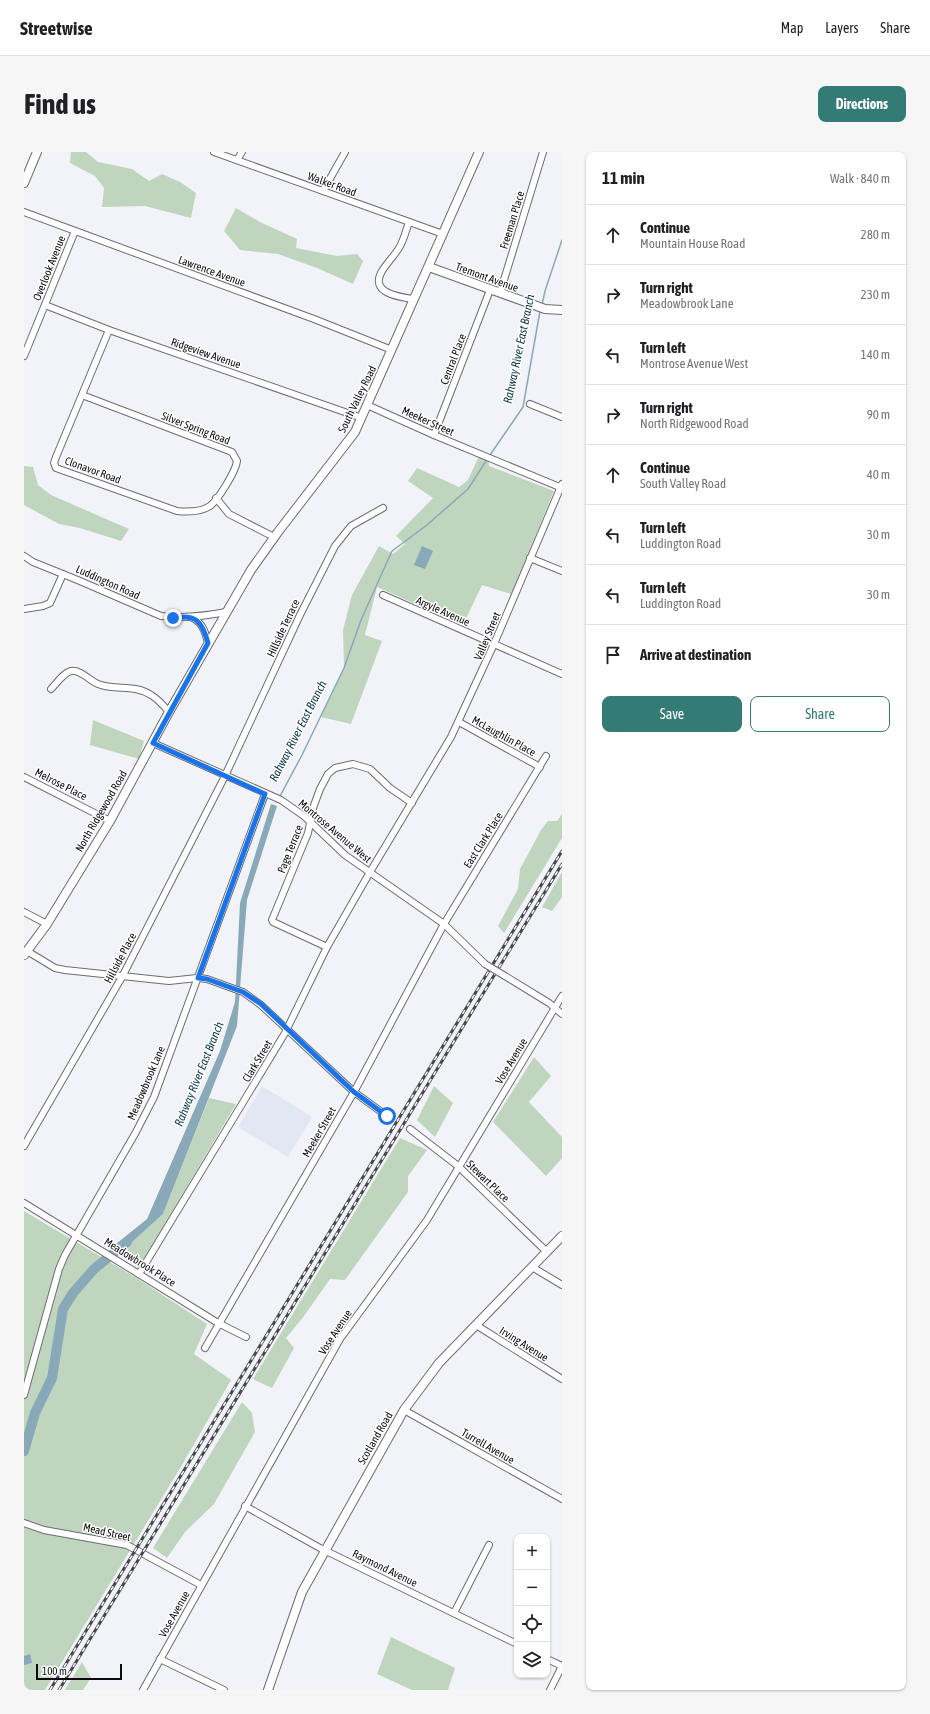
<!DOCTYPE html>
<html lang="en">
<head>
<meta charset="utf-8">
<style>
	body { margin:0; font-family:"Asap Condensed",sans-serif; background:#f6f6f6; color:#202124 }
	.controls { position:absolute; right:12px; bottom:12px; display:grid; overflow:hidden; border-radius:8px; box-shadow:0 1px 3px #0004 }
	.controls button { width:36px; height:36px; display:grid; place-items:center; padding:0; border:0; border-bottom:1px solid #e0e0e0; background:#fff; color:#202124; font:20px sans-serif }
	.scale { position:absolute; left:12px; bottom:10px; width:86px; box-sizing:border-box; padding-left:4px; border:2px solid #0c0c0e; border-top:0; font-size:11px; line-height:14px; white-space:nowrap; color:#0c0c0e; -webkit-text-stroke:3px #fff; paint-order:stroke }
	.stop { position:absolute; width:12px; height:12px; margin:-9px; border:3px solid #1a73e8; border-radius:50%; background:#fff }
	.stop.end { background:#1a73e8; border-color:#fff; box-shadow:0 1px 4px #0008 }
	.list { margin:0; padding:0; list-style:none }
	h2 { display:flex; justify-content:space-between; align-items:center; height:52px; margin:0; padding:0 16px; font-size:17px }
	h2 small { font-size:13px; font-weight:400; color:#757577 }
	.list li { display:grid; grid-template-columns:26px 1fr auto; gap:12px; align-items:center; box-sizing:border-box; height:60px; padding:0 16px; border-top:1px solid #e0e0e0 }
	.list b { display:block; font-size:15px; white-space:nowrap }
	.list p { margin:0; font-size:13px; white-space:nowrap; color:#757577 }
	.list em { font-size:13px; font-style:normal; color:#757577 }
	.actions { display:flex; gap:8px; padding:12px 16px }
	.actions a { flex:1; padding:9px 0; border:1px solid #347b75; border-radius:8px; text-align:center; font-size:14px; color:#347b75 }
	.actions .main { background:#347b75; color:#fff }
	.icon { flex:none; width:22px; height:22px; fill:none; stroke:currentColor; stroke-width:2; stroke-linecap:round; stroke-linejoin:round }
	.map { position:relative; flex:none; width:538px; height:1538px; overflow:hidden; border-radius:8px }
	header { display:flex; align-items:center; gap:24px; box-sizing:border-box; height:56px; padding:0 20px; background:#fff; border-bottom:1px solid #e0e0e0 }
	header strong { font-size:19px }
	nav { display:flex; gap:22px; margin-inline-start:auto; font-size:14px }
	.intro { display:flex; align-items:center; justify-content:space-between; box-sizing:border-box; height:96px; padding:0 24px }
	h1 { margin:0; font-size:28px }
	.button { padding:10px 18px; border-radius:8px; background:#347b75; color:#fff; font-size:14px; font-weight:700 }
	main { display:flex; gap:24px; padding:0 24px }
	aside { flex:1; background:#fff; border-radius:8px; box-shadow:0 1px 3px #0004 }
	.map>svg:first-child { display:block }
	.built { fill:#e3e7f3 }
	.green { fill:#c0d5be }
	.water { fill:#89a9b9 }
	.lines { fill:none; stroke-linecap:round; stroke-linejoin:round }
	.stream { stroke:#89a9b9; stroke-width:1.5 }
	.river { stroke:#89a9b9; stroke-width:10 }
	.street-casing { stroke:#6c6d71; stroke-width:8 }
	.secondary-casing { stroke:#6c6d71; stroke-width:10 }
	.street { stroke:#fff; stroke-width:6 }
	.secondary { stroke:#fff; stroke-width:8 }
	.rail-casing { stroke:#48484b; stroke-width:3 }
	.rail { stroke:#fff; stroke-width:1.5; stroke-dasharray:4.5; stroke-linecap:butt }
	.street-bridge-casing { stroke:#6c6d71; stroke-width:8; stroke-linecap:butt }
	.street-bridge { stroke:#fff; stroke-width:6 }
	.route { stroke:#1a73e8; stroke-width:5 }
	.labels { text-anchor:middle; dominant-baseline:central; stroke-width:3; stroke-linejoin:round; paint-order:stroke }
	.street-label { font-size:11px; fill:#0c0c0e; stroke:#fff }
	.water-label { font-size:12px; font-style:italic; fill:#0a394b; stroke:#fff }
</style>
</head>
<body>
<header>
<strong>Streetwise</strong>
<nav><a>Map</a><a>Layers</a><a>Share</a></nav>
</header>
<div class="intro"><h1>Find us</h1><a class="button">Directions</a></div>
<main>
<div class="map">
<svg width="538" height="1538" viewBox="0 0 538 1538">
	<rect width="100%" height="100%" fill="#f1f3f8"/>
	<polygon class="built" points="238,934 288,965 264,1005 214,975"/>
	<g class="green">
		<polygon points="47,0 62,0 74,10 108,17 125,29 138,22 156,30 172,41 167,66 121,54 78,55 80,36 71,24 46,11"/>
		<polygon points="212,56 236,70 273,87 272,96 313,104 333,102 339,109 329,132 293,116 254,102 216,98 200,79"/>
		<polygon points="455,304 465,308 465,314 530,339 487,442 458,433 439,473 353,435 341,483 358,489 327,572 297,565 320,516 319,478 328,443 355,394 369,402 381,392 372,384 409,346 384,329 393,316 435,335 444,328"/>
		<polygon points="0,314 9,315 14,333 27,343 105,377 97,389 56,376 35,372 0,353"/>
		<polygon points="69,568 120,589 115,607 66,593"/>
		<polygon points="538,662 538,686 480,781 474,774 494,737 496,717 517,678 524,669 533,669"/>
		<polygon points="538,720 538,745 528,759 518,755"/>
		<polygon points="510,905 527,924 505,950 538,985 538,1006 522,1024 469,970"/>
		<polygon points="410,934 429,951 411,985 393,968"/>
		<polygon points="185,946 212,952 115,1116 97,1104 96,1101 139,1062"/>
		<polygon points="376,986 403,998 384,1024 384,1040 321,1128 306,1127 280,1164 262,1186 270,1196 248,1236 229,1227"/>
		<polygon points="0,1059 111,1125 183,1172 170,1202 207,1228 158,1313 21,1538 0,1538"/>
		<polygon points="218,1250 228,1261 231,1280 190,1352 161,1380 143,1406 129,1396"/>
		<polygon points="367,1485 431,1516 424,1538 388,1538 353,1522"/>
		<polygon points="58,1510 67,1526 59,1538 41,1538"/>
	</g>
	<g class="water">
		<polygon points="398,394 409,399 401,417 390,413"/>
		<polygon points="247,652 253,654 223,748 213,874 139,1062 96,1101 87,1096 123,1067 196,899 211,850 216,751"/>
		<polygon points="6,1502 8,1511 0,1513 0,1504"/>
	</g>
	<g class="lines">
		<g class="stream">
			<polyline points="518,153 521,139 538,88"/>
			<polyline points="466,303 499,255 516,159"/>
			<polyline points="255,646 278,603 320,516 337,468 368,399 403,373 444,337 464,306"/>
		</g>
		<polyline class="river" points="0,1299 11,1261 28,1226 39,1157 49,1141 70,1117 103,1090"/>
		<defs>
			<g id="street">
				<polyline points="190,0 419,82"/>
				<polyline points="213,8 218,0"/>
				<polyline points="299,39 321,0"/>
				<polyline points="0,60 290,167 368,198"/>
				<path d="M385,70C382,78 380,88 375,96C370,104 363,111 358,119C345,141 375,145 389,147"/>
				<polyline points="476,141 519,0"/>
				<polyline points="21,153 85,178 338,266"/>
				<polyline points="0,204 51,79"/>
				<path d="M58,243L208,300L213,309C212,319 194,348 186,354C177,360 163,360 153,359L32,316L30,311L32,305L85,178"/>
				<polyline points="506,252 538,265"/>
				<polyline points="343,253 410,283 538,336"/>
				<polyline points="410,283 466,138"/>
				<polyline points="192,346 205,362 250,385"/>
				<path d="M0,404L9,410L56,429L137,464C157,466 182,464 202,460"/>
				<polyline points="506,406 538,419"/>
				<polyline points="359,443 538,522"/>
				<polyline points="0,457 19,454 26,451 39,422"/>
				<path d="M166,465C178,469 181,479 184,491"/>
				<path d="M27,537C33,531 39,521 47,519C56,517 66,529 74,532C91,539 111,532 127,543C134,547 140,554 145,560"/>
				<polyline points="435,570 516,615"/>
				<polyline points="129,591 257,648 280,664 321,703 420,772 461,812"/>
				<polyline points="0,625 86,669"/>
				<polyline points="0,760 23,772"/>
				<polyline points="303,795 249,770 248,768 284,681 289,656 296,637 304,622 311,616 329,612 346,617 366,636 388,651"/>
				<polyline points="3,799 31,816 41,818 145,829 173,826 183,827 219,840 237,853 330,940 363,964"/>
				<polyline points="481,824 525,851 538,862"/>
				<polyline points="386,977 434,1014 523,1100"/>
				<polyline points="0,994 98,825 200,626 276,463 311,394 327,374 359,356"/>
				<polyline points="0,1051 194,1171 222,1185"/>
				<polyline points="508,1115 538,1133"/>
				<polyline points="115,1122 261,881 303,795 346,720 427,585 470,492 538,332"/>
				<polyline points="452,1173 538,1227"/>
				<polyline points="181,1196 330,940 420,772 522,604"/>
				<polyline points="0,1243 35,1117 41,1103 112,980 130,945 241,642"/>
				<polyline points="380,1258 538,1347"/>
				<polyline points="221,1354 296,1396 493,1492"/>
				<polyline points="0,1371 20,1378 103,1393 177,1433"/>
				<polyline points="430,1461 465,1393"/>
				<polyline points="136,1507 200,1538"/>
				<polyline points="523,1507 538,1514 526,1538"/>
				<polyline points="119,1538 316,1187 403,1068 538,844"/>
			</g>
			<g id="secondary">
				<polyline points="0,31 13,0"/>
				<polyline points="405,115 521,157 538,158"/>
				<polyline points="0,803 23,772 86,669 145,560 227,418 254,380 331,280 455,0"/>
				<polyline points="244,1538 278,1440 380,1258 415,1211 538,1084"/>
			</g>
		</defs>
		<use href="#street" class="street-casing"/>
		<use href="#secondary" class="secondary-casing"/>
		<use href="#street" class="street"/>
		<use href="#secondary" class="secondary"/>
		<defs>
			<g id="rail">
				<polyline points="26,1538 538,699"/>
				<polyline points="35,1538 538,712"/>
			</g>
		</defs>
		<use href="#rail" class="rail-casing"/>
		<use href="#rail" class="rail"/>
		<defs>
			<polyline id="street-bridge" points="461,812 481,824"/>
		</defs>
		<use href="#street-bridge" class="street-bridge-casing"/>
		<use href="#street-bridge" class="street-bridge"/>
	</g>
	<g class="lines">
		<path class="route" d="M149,466C172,462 178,469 184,491L129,591L241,642L174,826L183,827L219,840L237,852L330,940L363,964"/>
	</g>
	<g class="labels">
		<g class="street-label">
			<text transform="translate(308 32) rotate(20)">Walker Road</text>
			<text transform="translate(488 68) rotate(-73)">Freeman Place</text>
			<text transform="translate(25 116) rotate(-68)">Overlook Avenue</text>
			<text transform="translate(188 119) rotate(20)">Lawrence Avenue</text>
			<text transform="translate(463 125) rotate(20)">Tremont Avenue</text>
			<text transform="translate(182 201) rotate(19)">Ridgeview Avenue</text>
			<text transform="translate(429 207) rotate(-69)">Central Place</text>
			<text transform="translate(333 247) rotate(-64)">South Valley Road</text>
			<text transform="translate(404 269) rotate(24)">Meeker Street</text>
			<text transform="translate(172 276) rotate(21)">Silver Spring Road</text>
			<text transform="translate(69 318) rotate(20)">Clonavor Road</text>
			<text transform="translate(84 430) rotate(24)">Luddington Road</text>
			<text transform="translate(419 459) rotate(24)">Argyle Avenue</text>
			<text transform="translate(259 476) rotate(-65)">Hillside Terrace</text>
			<text transform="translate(463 484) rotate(-67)">Valley Street</text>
			<text transform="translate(480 584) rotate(29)">McLaughlin Place</text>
			<text transform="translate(37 632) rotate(27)">Melrose Place</text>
			<text transform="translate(77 659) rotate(-60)">North Ridgewood Road</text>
			<text transform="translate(311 679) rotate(40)">Montrose Avenue West</text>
			<text transform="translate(459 688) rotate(-58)">East Clark Place</text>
			<text transform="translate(266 697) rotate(-68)">Page Terrace</text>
			<text transform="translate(96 806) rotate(-62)">Hillside Place</text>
			<text transform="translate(233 909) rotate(-59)">Clark Street</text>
			<text transform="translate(487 909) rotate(-59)">Vose Avenue</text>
			<text transform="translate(122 931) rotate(-67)">Meadowbrook Lane</text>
			<text transform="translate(295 980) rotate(-60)">Meeker Street</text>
			<text transform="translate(464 1029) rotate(44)">Stewart Place</text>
			<text transform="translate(116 1110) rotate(32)">Meadowbrook Place</text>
			<text transform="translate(311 1180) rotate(-57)">Vose Avenue</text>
			<text transform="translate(500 1192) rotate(32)">Irving Avenue</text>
			<text transform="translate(351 1286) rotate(-60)">Scotland Road</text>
			<text transform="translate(464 1294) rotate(30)">Turrell Avenue</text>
			<text transform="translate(83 1380) rotate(13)">Mead Street</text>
			<text transform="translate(361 1416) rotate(26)">Raymond Avenue</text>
			<text transform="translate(150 1462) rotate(-61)">Vose Avenue</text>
		</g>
		<g class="water-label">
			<text transform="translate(495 197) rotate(-78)">Rahway River East Branch</text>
			<text transform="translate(274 579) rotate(-63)">Rahway River East Branch</text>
			<text transform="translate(175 922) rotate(-68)">Rahway River East Branch</text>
		</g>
	</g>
</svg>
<div class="controls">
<button>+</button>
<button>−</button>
<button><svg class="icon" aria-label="locate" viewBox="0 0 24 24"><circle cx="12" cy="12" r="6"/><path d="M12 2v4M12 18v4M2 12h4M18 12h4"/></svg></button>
<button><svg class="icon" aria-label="layers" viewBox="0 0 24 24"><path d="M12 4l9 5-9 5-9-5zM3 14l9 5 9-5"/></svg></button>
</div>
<div class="scale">100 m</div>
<div class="stop" style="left:363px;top:964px"></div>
<div class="stop end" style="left:149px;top:466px"></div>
</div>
<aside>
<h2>11 min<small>Walk · 840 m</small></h2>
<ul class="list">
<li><svg class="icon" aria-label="ahead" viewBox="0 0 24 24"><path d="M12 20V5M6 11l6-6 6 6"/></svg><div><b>Continue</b><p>Mountain House Road</p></div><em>280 m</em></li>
<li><svg class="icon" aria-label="right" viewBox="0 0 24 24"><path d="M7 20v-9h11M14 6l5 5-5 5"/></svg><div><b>Turn right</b><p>Meadowbrook Lane</p></div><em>230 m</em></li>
<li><svg class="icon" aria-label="left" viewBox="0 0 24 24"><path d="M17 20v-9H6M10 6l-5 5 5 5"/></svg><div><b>Turn left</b><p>Montrose Avenue West</p></div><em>140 m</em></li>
<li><svg class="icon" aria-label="right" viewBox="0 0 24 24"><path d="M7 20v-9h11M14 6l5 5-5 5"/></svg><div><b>Turn right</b><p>North Ridgewood Road</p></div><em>90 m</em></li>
<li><svg class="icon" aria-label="ahead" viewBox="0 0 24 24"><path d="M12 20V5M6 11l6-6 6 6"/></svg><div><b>Continue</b><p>South Valley Road</p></div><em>40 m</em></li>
<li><svg class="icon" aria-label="left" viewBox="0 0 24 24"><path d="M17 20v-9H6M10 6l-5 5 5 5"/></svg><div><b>Turn left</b><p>Luddington Road</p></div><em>30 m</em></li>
<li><svg class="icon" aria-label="left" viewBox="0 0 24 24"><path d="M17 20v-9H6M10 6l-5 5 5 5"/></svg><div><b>Turn left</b><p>Luddington Road</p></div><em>30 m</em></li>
<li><svg class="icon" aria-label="arrive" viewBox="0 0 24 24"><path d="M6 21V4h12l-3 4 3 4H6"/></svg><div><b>Arrive at destination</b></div></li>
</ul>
<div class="actions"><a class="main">Save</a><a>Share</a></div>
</aside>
</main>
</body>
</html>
